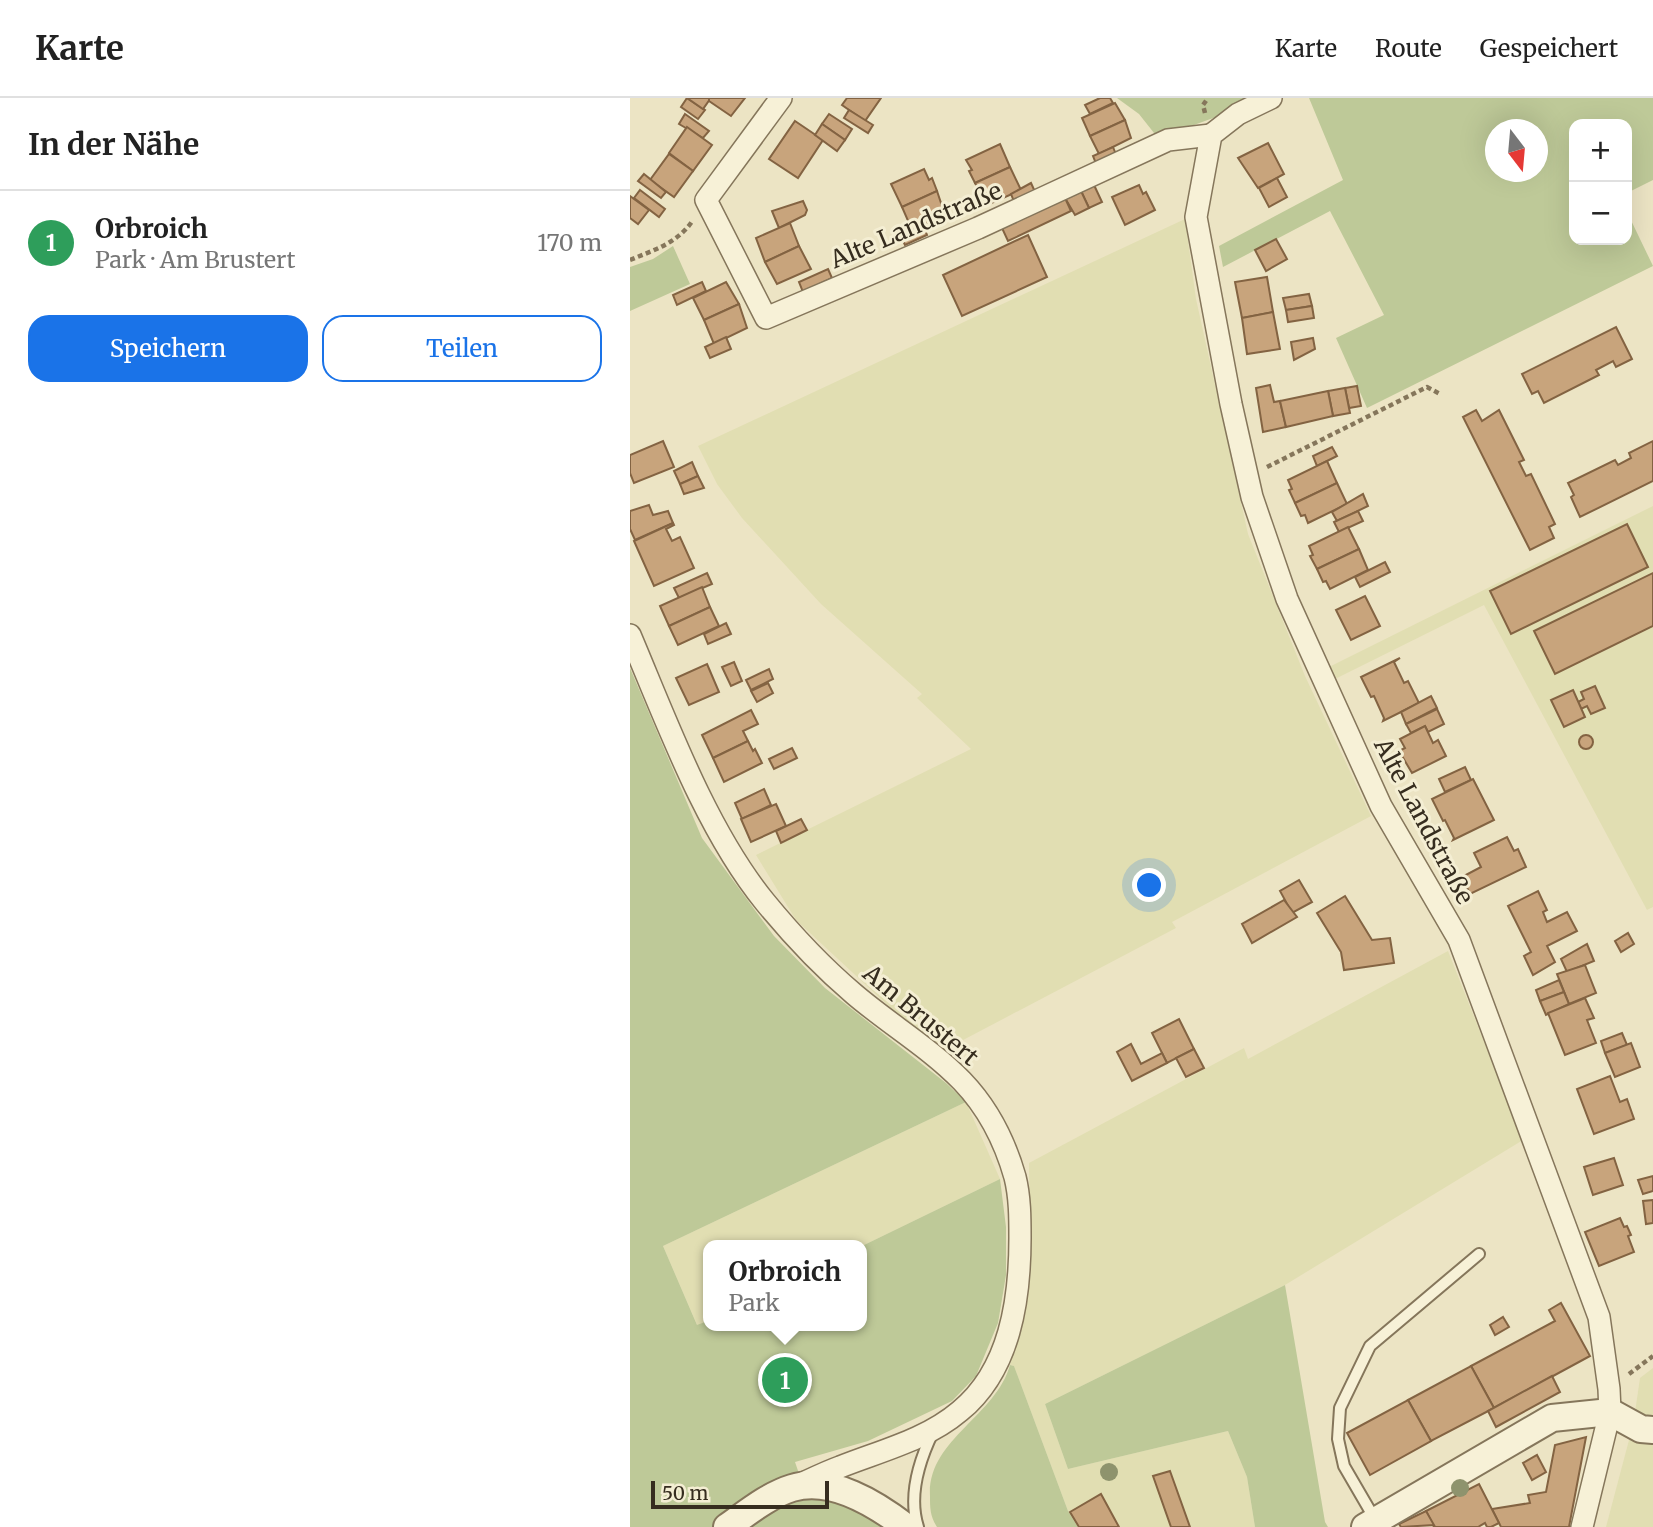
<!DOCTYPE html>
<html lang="de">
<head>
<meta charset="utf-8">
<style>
	body { margin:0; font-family:Merriweather,serif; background:#f2f2f2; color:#222 }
	.controls { position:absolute; right:21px; top:21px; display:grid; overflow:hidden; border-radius:14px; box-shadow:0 7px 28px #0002 }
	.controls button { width:63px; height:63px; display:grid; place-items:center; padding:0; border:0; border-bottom:2px solid #e0e0e0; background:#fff; color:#222; font:35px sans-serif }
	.compass { position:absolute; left:855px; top:21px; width:63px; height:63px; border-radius:50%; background:#fff; box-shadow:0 7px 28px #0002; rotate:164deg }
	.scale { position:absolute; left:21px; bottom:18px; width:178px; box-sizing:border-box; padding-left:7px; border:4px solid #362d1f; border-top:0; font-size:19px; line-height:24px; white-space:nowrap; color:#362d1f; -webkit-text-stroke:5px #f4eed3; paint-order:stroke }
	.you { position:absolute; left:520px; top:788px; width:24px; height:24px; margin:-18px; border:5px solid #fff; border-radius:50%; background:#1a73e8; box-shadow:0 0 0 10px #1a73e833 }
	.badge { display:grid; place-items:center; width:46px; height:46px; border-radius:50%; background:#1a73e8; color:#fff; font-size:23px; font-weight:700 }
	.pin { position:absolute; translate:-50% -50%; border:4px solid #fff; box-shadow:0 2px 7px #0006 }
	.popup { position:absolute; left:73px; top:1142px; width:164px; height:91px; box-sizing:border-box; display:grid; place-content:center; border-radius:14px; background:#fff; filter:drop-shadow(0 2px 5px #0005); font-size:23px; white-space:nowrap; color:#767676 }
	.popup b { font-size:26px; color:#222 }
	.popup::after { content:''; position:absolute; left:50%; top:100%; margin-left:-14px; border:14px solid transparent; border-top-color:#fff }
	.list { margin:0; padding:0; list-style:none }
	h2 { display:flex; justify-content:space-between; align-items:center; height:91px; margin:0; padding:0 28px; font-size:30px }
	h2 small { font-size:23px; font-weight:400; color:#767676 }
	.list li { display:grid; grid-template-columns:46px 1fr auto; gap:21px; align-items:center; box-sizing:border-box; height:105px; padding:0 28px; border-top:2px solid #e0e0e0 }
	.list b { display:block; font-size:26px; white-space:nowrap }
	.list p { margin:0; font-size:23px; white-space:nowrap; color:#767676 }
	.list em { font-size:23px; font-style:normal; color:#767676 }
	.actions { display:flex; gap:14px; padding:21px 28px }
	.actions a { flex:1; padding:16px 0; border:2px solid #1a73e8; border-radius:21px; text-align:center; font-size:24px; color:#1a73e8 }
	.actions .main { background:#1a73e8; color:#fff }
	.map { position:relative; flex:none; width:1023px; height:1429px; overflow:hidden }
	header { display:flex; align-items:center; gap:42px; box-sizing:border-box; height:98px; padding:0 35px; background:#fff; border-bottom:2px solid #e0e0e0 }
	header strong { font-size:33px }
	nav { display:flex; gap:38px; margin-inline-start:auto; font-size:24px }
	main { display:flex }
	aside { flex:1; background:#fff }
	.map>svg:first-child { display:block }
	.farmland { fill:#e1deb2 }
	.green { fill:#bec998; fill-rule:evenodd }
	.building { fill:#c8a47c; stroke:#836342; stroke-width:2 }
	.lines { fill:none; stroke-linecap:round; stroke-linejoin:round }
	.service-casing { stroke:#85765b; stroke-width:14 }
	.minor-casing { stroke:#85765b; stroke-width:24 }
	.tertiary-casing { stroke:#85765b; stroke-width:30 }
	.path { stroke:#85765b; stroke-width:4.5; stroke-dasharray:5 3.5; stroke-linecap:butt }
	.service { stroke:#f7f1d7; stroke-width:10 }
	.minor { stroke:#f7f1d7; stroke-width:21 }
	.tertiary { stroke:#f7f1d7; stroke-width:26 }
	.tree { fill:#8e936d }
	.labels { text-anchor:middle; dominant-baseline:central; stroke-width:6; stroke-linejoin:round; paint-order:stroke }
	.street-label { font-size:24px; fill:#362d1f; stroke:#f4eed3 }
</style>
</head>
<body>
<header>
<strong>Karte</strong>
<nav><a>Karte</a><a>Route</a><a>Gespeichert</a></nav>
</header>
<main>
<aside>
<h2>In der Nähe<small></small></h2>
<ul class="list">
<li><span class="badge" style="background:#2e9e5b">1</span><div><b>Orbroich</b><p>Park · Am Brustert</p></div><em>170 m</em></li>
</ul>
<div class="actions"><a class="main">Speichern</a><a>Teilen</a></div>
</aside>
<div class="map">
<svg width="1023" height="1429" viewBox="0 0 1023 1429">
	<rect width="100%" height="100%" fill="#ece4c4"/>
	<g class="farmland">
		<polygon points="555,121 566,201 618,436 675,578 741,718 542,824 546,830 316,951 265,914 166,822 126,757 341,651 287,600 292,596 191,506 112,420 87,386 68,348"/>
		<polygon points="1023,408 1023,809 1017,812 854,507 705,581 699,569"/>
		<polygon points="818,853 893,1042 655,1187 415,1306 438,1371 598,1333 617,1379 625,1429 448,1429 438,1413 384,1268 380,1267 400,1177 399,1065 614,950 618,961"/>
		<polygon points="336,1004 370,1081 232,1148 78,1147 78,1224 68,1229 33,1148"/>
		<polygon points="1023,1270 1023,1322 1004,1321 1010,1280"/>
		<polygon points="999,1342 1023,1343 1023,1429 976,1429"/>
	</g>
	<g class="green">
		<polygon points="487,0 624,0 597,15 528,40 509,16"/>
		<path d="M679,0H1023V82L997,95V26H944V142H997V114L1023,168L737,310L706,240L754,217L700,113L593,169L589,148L713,82ZM866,32H908V74H866Z"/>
		<polygon points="43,148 60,186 0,213 0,169 23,161"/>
		<polygon points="0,570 72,740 144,838 195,890 316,985 336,1004 33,1148 67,1227 78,1223 78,1228 232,1228 232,1148 370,1081 376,1129 376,1177 368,1225 346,1278 322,1303 238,1343 165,1364 177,1399 213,1401 258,1429 0,1429"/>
		<polygon points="655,1187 695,1424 698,1429 625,1429 617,1379 598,1333 438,1371 415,1306"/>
		<path d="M380,1267L384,1268L438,1413L448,1429H307C300,1418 300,1410 300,1398C297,1342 366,1318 380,1267Z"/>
	</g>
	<g class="building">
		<polygon points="57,0 75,12 68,21 51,9"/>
		<polygon points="57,0 79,0 80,1 73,11"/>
		<polygon points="79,0 115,0 101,18 79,3"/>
		<polygon points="217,0 251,0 235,23 212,7"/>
		<polygon points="470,0 480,0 483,5 460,16 455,7"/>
		<polygon points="485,5 495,22 460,38 452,20"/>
		<polygon points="219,12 243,27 238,35 214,20"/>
		<polygon points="55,16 79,33 73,40 49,26"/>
		<polygon points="199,16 222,31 215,42 192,26"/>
		<polygon points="495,22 501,40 469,56 460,38"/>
		<polygon points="165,23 193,42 168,80 139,61"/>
		<polygon points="192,26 215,42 207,53 185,37"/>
		<polygon points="57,29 82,47 63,73 39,55"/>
		<polygon points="638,45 654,76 628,90 608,60"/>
		<polygon points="370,46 380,69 345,85 339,73 342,72 336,62"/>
		<polygon points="483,49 487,59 467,68 463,58"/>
		<polygon points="39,56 63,73 44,99 20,82"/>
		<polygon points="380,69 391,92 357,107 345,85"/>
		<polygon points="294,71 299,82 302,80 307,93 272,109 261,86"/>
		<polygon points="14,76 36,94 31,100 8,83"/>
		<polygon points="647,80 657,99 639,109 629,90"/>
		<polygon points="401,85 406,96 385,106 381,96"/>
		<polygon points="464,87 472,104 459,110 451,93"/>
		<polygon points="509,87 513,96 516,94 525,112 495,127 482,99"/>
		<polygon points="10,92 35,111 29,119 4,100"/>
		<polygon points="307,93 315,117 282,132 272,109"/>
		<polygon points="451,93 459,110 445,117 435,100"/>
		<polygon points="0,98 19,112 8,126 0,120"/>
		<polygon points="435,100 441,113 378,143 372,130"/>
		<polygon points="173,103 177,112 175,117 149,130 142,113"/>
		<polygon points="160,125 169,148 135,164 126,140"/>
		<polygon points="293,127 297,137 275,147 270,137"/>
		<polygon points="398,137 417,179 332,218 313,177"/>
		<polygon points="646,141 657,161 636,173 625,152"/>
		<polygon points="169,148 181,171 147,186 135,164"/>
		<polygon points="198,171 202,180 173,194 169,184"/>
		<polygon points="637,179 643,214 612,220 605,184"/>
		<polygon points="72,184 76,193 47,207 43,197"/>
		<polygon points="96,184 109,206 74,222 63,200"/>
		<polygon points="679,196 682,208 656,212 653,200"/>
		<polygon points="109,206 117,230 84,246 74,222"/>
		<polygon points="682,208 684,220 658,224 656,212"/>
		<polygon points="643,214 650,251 617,256 612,220"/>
		<polygon points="986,229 1002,261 986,269 983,263 966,272 969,277 914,305 908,293 902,296 892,276"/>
		<polygon points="96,239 101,251 80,260 75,249"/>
		<polygon points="683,240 685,251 664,262 661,244"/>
		<polygon points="640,287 644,304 650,303 656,329 633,334 626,290"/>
		<polygon points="727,288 731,308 719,310 715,290"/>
		<polygon points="715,290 720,315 703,318 698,293"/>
		<polygon points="698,293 703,318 656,329 650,303"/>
		<polygon points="846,312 852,323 869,312 894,362 889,364 896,378 901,376 925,426 919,429 924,440 900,452 833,319"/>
		<polygon points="33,343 44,369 4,385 0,375 0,357"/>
		<polygon points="1023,343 1023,383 950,419 941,399 944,397 938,385 985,362 988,367 1001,360 999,355"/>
		<polygon points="702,349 707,358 687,368 683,358"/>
		<polygon points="697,363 707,385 665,405 659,392 662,391 658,382"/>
		<polygon points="62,364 68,378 50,386 44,373"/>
		<polygon points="68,378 74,390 54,396 50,386"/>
		<polygon points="707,385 717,406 678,425 675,417 671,418 665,405"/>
		<polygon points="733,396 738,408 707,423 702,414"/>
		<polygon points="19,407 23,417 38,413 43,425 5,442 0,431 0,413"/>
		<polygon points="728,413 733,423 709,434 704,424"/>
		<polygon points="43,425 44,427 36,431 42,443 50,439 64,470 24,488 4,443"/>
		<polygon points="997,426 1018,469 881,536 860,493"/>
		<polygon points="718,429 729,451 687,471 680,458 683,457 679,448"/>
		<polygon points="729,451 738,472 700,491 696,483 693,484 687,471"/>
		<polygon points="755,464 760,474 730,489 725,479"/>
		<polygon points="77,475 82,486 49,500 44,490"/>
		<polygon points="1023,475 1023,528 925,576 904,533"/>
		<polygon points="72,489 80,509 39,528 30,508"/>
		<polygon points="735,498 750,528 721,542 706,512"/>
		<polygon points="80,509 89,528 48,547 39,528"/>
		<polygon points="96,525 101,536 78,546 74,536"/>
		<polygon points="770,560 764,564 774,585 778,583 789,605 753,623 754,620 744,598 741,599 731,579"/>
		<polygon points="104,564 112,583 101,588 92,569"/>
		<polygon points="77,566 89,594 59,607 46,580"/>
		<polygon points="139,571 143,581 121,592 116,582"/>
		<polygon points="138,585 143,595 127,604 121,593"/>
		<polygon points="965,588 975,610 961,616 957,608 951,611 948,604 954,601 951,594"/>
		<polygon points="943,592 955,619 934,629 921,602"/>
		<polygon points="801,598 807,610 776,626 771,614"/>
		<polygon points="807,611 814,626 798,634 795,628 781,635 776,626"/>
		<polygon points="121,612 128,626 113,633 118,643 83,660 72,637"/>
		<polygon points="795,628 803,645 808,642 816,658 782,675 769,653 775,650 770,641"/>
		<circle cx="956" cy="644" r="7"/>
		<polygon points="118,643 123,653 125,651 132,665 94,684 83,660"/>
		<polygon points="162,650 167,660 144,671 139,661"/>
		<polygon points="835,669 841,682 815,694 809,681"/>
		<polygon points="843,681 864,722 823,742 824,740 815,722 813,723 802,701"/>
		<polygon points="134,691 141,707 112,721 105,705"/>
		<polygon points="146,706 156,728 121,744 111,721"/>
		<polygon points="171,721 177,732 151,745 146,733"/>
		<polygon points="877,739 884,753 888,751 896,769 840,796 832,779 851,769 844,755"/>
		<polygon points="669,782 682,804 662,815 650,793"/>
		<polygon points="908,793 917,812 913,814 917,824 937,814 947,833 917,848 925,864 903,877 894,858 901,854 878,808"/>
		<polygon points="715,798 742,842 760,840 764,865 714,872 711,854 687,815"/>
		<polygon points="654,802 667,819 622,845 612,826"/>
		<polygon points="998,835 1004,846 991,854 985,843"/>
		<polygon points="957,846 964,863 937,874 931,861"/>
		<polygon points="955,867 966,895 939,906 927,876"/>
		<polygon points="929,882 934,894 910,903 906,892"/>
		<polygon points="934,894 939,906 916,917 910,903"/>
		<polygon points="955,900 964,920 957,922 966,945 935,957 918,915"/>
		<polygon points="549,921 564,951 537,965 522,935"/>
		<polygon points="992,935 997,947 975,955 971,943"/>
		<polygon points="1001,945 1010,969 985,979 975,955"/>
		<polygon points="501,946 511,966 532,955 537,965 502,983 487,954"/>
		<polygon points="564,951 574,970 556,979 546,960"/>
		<polygon points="980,978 990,1004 997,1001 1004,1021 964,1036 947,991"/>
		<polygon points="984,1060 993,1087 963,1097 954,1069"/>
		<polygon points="1023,1078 1023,1093 1013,1096 1008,1082"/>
		<polygon points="1023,1102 1023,1125 1016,1126 1013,1103"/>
		<polygon points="990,1120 994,1129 997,1128 1001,1137 998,1138 1004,1154 969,1168 955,1134"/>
		<polygon points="931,1205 960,1258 864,1310 841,1268 925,1223 919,1212"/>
		<polygon points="873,1219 879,1229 865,1237 860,1227"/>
		<polygon points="841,1268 864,1310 801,1343 778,1302"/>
		<polygon points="922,1278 930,1294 866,1329 858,1313"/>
		<polygon points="778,1302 801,1343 740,1377 717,1335"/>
		<polygon points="956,1339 939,1429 871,1429 862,1411 900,1405 898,1397 916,1394 925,1347"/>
		<polygon points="907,1357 916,1374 902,1382 893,1365"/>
		<polygon points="540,1373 560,1429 541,1429 523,1378"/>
		<polygon points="849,1386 869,1425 861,1429 857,1429 855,1425 848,1429 804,1429 796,1413"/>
		<polygon points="471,1396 489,1429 449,1429 440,1414"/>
		<polygon points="796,1413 804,1427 771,1429 769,1426"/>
	</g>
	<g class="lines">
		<defs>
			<g id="service">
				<polyline points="746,1423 714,1368 708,1341 710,1310 740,1248 849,1156"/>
				<path d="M288,1429C278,1398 289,1363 303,1334"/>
			</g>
			<g id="minor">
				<polyline points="151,0 76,102 136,220 348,130 538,42 581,37"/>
				<polyline points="641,0 608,16 581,37 566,119 601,306 622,399 657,501 751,708 829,842 969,1219 979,1291 980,1314 952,1429"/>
				<path d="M0,537C36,622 76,732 135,804C162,837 191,868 224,896C259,926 300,950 332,983C358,1010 375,1044 385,1079C390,1099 390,1120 390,1140C390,1202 380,1272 330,1313C296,1342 250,1353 210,1369C196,1374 182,1381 169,1387"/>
			</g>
			<g id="tertiary">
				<path d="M97,1429C117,1415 139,1397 162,1390C202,1378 246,1406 276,1429"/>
				<polyline points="735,1429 922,1320 980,1314 1011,1331 1023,1332"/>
			</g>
		</defs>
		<use href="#service" class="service-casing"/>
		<use href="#minor" class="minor-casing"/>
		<use href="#tertiary" class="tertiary-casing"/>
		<g class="path">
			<polyline points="575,15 573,7 578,0"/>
			<path d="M0,162C24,152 48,145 63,122"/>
			<polyline points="637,369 797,289 810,296"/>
			<polyline points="999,1276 1023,1258"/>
		</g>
		<use href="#service" class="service"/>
		<use href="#minor" class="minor"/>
		<use href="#tertiary" class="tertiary"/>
	</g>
	<g class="tree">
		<circle cx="479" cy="1374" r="9"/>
		<circle cx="830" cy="1390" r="9"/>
	</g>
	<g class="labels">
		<g class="street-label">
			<text transform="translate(286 127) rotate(-23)">Alte Landstraße</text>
			<text transform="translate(794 723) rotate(62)">Alte Landstraße</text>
			<text transform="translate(291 917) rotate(40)">Am Brustert</text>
		</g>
	</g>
</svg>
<div class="controls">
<button>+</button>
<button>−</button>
</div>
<svg class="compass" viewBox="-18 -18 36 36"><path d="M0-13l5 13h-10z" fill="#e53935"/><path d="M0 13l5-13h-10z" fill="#767676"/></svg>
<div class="scale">50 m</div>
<div class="you"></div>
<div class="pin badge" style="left:155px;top:1282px;background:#2e9e5b">1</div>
<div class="popup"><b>Orbroich</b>Park</div>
</div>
</main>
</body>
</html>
